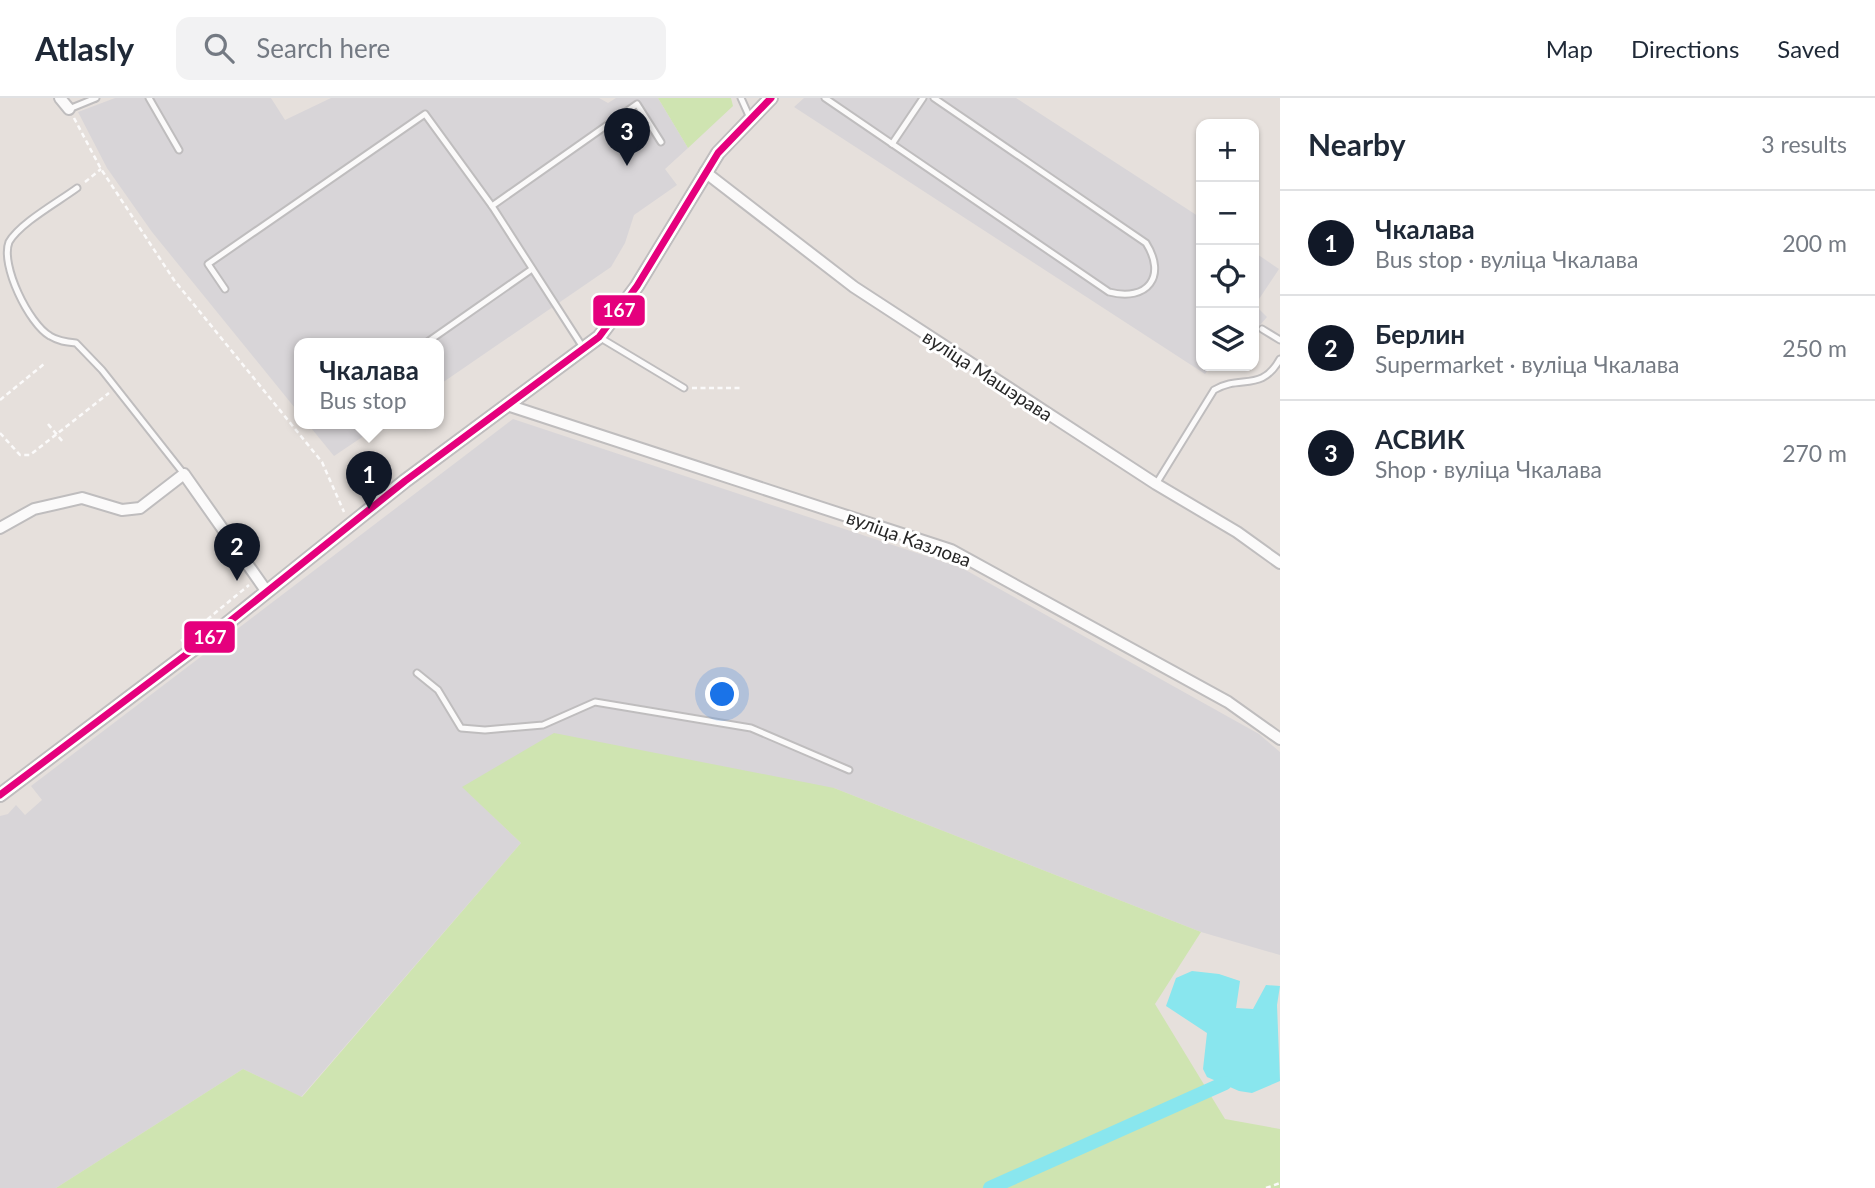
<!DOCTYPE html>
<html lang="en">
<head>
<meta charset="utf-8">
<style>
	body { margin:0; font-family:Lato,sans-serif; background:#f2f2f3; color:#1f2937 }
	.controls { position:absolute; right:21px; top:21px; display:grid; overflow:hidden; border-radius:14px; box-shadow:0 2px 5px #0004 }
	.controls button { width:63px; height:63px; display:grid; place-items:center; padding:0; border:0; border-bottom:2px solid #e0e1e3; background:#fff; color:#1f2937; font:35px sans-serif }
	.you { position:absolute; left:723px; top:597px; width:24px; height:24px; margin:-18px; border:5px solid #fff; border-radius:50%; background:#1a73e8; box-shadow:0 0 0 10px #1a73e833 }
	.badge { display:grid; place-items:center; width:46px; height:46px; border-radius:50%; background:#111827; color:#fff; font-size:23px; font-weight:700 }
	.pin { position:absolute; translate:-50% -58px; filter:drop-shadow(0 2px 4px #0008) }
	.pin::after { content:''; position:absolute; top:37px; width:24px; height:21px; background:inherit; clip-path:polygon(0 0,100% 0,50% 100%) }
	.popup { position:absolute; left:294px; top:240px; width:150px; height:91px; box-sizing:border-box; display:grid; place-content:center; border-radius:14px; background:#fff; filter:drop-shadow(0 2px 5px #0005); font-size:23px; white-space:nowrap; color:#747a83 }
	.popup b { font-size:26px; color:#1f2937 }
	.popup::after { content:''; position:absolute; left:50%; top:100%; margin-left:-14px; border:14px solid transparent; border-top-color:#fff }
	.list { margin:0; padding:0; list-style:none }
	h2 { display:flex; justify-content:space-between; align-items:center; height:91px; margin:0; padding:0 28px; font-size:30px }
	h2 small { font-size:23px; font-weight:400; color:#747a83 }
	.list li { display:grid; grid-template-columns:46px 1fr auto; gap:21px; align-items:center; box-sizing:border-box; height:105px; padding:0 28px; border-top:2px solid #e0e1e3 }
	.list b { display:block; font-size:26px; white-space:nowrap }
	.list p { margin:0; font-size:23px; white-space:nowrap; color:#747a83 }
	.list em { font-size:23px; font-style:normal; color:#747a83 }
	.icon { flex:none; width:38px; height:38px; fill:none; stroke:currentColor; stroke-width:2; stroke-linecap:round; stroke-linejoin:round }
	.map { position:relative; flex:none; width:1280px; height:1090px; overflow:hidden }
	header { display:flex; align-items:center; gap:42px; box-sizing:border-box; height:98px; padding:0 35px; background:#fff; border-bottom:2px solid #e0e1e3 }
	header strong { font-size:33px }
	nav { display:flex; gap:38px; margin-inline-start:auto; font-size:24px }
	.search { width:490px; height:63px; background:#f2f2f3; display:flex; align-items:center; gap:18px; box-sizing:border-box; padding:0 24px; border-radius:14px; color:#747a83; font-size:26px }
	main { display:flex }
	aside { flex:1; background:#fff }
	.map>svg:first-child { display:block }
	.industrial { fill:#d8d5d8 }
	.green { fill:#cfe4b1 }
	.water { fill:#89e6ee }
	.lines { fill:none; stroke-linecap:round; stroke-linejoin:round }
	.canal { stroke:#89e6ee; stroke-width:14 }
	.service-casing { stroke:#bfbdbe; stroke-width:9 }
	.minor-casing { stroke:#bfbdbe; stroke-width:14 }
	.tertiary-casing { stroke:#bfbdbe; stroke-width:16 }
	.path { stroke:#fbfafa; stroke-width:2.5; stroke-dasharray:5 3.5; stroke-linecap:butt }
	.service { stroke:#fbfafa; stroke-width:5 }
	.minor { stroke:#fbfafa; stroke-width:10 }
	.tertiary { stroke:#fbfafa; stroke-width:12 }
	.bus-1-casing { stroke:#fff; stroke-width:12 }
	.bus-1 { stroke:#e5007d; stroke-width:7 }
	.labels { text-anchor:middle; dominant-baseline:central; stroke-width:6; stroke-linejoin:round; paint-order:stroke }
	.street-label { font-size:19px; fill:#272727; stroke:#fff }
	.line-badge { stroke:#fff; stroke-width:2.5 }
	.badge-label { font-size:19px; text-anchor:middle; font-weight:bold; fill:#fff }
</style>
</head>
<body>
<header>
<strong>Atlasly</strong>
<div class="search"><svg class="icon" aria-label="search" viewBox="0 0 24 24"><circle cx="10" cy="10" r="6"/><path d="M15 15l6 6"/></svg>Search here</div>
<nav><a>Map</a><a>Directions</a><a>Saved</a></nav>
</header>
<main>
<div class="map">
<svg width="1280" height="1090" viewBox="0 0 1280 1090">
	<rect width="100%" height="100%" fill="#e6e0dc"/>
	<g class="industrial">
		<polygon points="115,0 271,0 285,22 331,0 599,0 608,5 616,0 658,0 688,50 665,71 677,87 634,117 625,145 611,169 439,287 439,245 299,245 299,315 152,134 107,70 78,14"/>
		<polygon points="804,0 1016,0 1201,120 1201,268 1211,268 1205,276 794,9"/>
		<polygon points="1254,154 1279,171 1255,207 1267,219 1254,234"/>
		<polygon points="513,321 962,470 1259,636 1280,654 1280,857 1201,834 834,690 463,689 521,745 301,999 243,971 56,1090 0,1090 0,718 8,716 16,707 25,717 42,702 31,688"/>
		<polygon points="307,325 383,325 334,358"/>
	</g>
	<g class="green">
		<polygon points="658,0 731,0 733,8 688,50"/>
		<polygon points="554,635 834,690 1201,834 1155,906 1225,1021 1280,1031 1280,1090 56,1090 243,971 302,999 521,745 462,689"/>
	</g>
	<polygon class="water" points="1192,873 1219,876 1240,883 1236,910 1253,911 1266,887 1280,888 1277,907 1280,983 1252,995 1239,993 1207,979 1203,971 1207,935 1166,908 1176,880"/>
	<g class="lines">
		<polyline class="canal" points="990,1090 1225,985"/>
		<defs>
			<g id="service">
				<polyline points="149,0 179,52"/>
				<polyline points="741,0 750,20"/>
				<path d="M825,0L1109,194C1148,204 1167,178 1146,145L934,0"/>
				<polyline points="69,11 96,0"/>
				<polyline points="892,46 923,0"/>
				<path d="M77,90C58,104 20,125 9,144C0,167 29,226 50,238C58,243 66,244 76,245L102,272L184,376"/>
				<polyline points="492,108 637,6 661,44"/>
				<polyline points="225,191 208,166 425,16 492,108 584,251"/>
				<polyline points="1262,231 1280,242"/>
				<polyline points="599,239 684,290"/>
				<polyline points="426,245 532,171"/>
				<path d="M1156,386L1214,292C1241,276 1261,295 1280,261"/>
				<polyline points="417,575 438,592 461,630 485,632 543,627 595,604 751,630 849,672"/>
			</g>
			<g id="minor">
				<polyline points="60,0 69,11"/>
				<polyline points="705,74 854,189 1156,386 1237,434 1280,465"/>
				<polyline points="507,307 951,452 1228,604 1280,641"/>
				<polyline points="0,430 34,411 82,400 122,412 140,410 184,376 267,494"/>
			</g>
			<polyline id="tertiary" points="0,697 224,528 405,383 599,239 637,188 718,55 771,0"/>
		</defs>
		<use href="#service" class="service-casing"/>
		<use href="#minor" class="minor-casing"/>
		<use href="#tertiary" class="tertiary-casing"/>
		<g class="path">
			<polyline points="74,20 101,71 174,182 322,364 344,414"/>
			<polyline points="85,84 101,71"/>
			<polyline points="692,290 741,290"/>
			<polyline points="0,302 44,266"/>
			<polyline points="48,326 63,344"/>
			<polyline points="0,335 20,357 30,357 109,295"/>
			<polyline points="181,543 249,487"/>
			<polyline points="1266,1090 1280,1085"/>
		</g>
		<use href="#service" class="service"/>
		<use href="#minor" class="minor"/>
		<use href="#tertiary" class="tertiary"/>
		<defs>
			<polyline id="bus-1" points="0,697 224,528 405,383 599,239 637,188 718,55 771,0"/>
		</defs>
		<use href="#bus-1" class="bus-1-casing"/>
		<use href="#bus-1" class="bus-1"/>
	</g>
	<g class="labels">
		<g class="street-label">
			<text transform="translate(988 277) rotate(33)">вуліца Машэрава</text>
			<text transform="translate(909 440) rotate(20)">вуліца Казлова</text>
		</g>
	</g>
	<g class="line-badge">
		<rect x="592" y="196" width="54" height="33" rx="7" fill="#e5007d"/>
		<rect x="183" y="522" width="53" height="34" rx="7" fill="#e5007d"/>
	</g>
	<g class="badge-label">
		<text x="619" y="219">167</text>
		<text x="210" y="546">167</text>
	</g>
</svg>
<div class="controls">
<button>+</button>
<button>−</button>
<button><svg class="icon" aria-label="locate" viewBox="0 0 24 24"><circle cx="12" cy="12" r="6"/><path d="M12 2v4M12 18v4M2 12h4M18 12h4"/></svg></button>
<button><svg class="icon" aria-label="layers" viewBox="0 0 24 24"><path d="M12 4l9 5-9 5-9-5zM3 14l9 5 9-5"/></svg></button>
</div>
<div class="you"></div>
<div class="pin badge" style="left:369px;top:411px">1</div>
<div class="popup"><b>Чкалава</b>Bus stop</div>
<div class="pin badge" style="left:237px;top:483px">2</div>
<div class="pin badge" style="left:627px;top:68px">3</div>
</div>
<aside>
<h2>Nearby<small>3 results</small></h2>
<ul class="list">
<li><span class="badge">1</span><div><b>Чкалава</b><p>Bus stop · вуліца Чкалава</p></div><em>200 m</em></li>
<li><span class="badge">2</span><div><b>Берлин</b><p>Supermarket · вуліца Чкалава</p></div><em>250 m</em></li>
<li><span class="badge">3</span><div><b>АСВИК</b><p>Shop · вуліца Чкалава</p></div><em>270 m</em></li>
</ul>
</aside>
</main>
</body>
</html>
